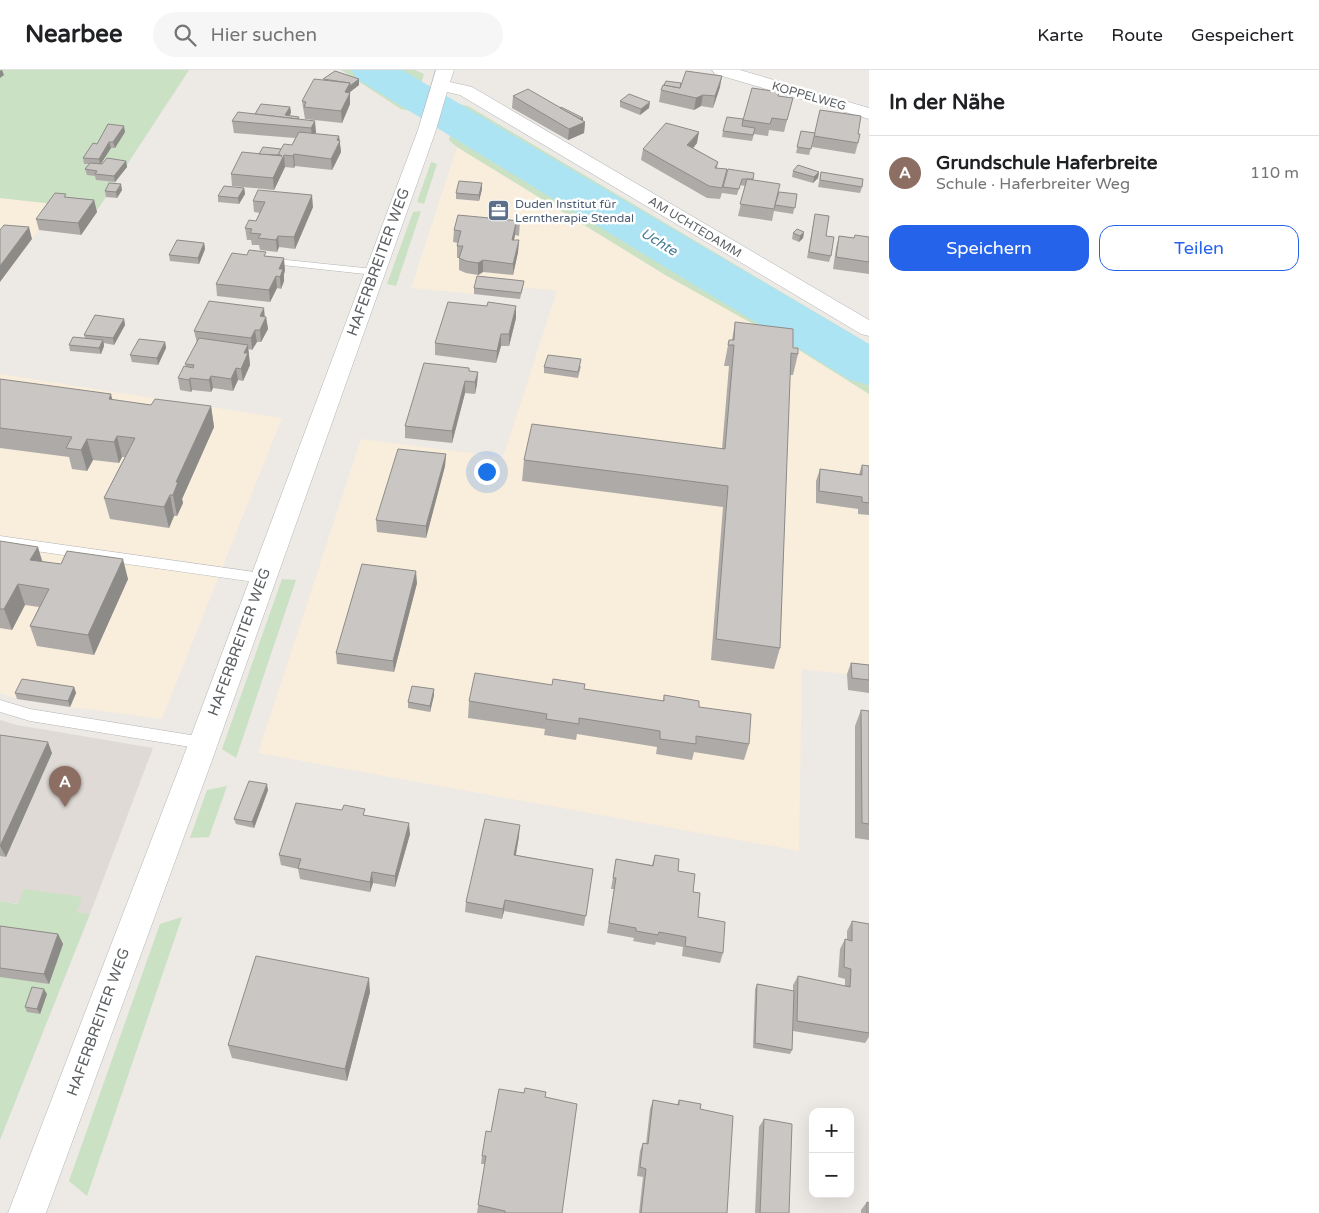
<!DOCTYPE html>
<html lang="de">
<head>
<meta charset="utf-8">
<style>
	body { margin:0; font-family:"Varela Round",sans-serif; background:#f6f6f6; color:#202124 }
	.controls { position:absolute; right:15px; bottom:15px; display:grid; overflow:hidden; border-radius:10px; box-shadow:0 5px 20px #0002 }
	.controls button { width:45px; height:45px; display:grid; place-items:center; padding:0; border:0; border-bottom:1px solid #e0e0e0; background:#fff; color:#202124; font:25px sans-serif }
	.you { position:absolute; left:486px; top:401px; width:18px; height:18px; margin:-12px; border:4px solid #fff; border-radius:50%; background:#1a73e8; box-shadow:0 0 0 8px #1a73e833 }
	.badge { display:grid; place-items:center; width:32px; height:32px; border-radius:50%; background:#2563eb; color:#fff; font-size:16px; font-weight:700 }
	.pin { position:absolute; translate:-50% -41px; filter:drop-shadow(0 1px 2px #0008) }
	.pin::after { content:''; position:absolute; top:26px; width:18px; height:15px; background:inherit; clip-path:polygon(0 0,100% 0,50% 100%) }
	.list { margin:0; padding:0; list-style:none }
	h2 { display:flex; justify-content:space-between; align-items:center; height:65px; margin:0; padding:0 20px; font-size:21px }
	h2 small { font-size:16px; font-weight:400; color:#757577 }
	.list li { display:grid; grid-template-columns:32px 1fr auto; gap:15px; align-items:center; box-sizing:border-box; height:75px; padding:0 20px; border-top:1px solid #e0e0e0 }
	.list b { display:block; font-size:19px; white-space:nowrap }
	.list p { margin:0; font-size:16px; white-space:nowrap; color:#757577 }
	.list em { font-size:16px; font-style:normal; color:#757577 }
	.actions { display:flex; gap:10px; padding:15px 20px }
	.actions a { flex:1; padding:11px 0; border:1px solid #2563eb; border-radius:15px; text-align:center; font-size:18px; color:#2563eb }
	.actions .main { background:#2563eb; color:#fff }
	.icon { flex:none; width:28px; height:28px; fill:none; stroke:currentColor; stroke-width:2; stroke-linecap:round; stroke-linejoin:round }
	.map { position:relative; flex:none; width:869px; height:1143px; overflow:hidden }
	header { display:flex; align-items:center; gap:30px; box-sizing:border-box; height:70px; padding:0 25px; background:#fff; border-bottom:1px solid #e0e0e0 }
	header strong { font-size:24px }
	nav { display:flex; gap:28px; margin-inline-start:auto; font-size:18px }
	.search { width:350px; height:45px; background:#f6f6f6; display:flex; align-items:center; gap:12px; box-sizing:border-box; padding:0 18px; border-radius:28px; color:#757577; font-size:19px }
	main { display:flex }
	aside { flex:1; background:#fff }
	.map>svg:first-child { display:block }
	.commercial { fill:#f9eddc }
	.education { fill:#dfdad5 }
	.green { fill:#cae1c4 }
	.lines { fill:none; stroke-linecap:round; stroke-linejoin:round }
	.river { fill:#ace4f4; fill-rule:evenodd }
	.service-casing { stroke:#b1b5b7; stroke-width:1 }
	.minor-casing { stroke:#b1b5b7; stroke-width:1 }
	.service { fill:#fff; fill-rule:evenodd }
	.minor { fill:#fff; fill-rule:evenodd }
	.wall { fill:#aeaaa8 }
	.shaded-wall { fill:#8d8b88 }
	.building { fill:#cac6c3; stroke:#8d8b88 }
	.labels { text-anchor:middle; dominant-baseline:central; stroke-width:5; stroke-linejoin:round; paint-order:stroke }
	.far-street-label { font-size:12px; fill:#5c6063; stroke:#fff }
	.far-service-label { font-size:12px; fill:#4e5e75; stroke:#fff; text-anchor:start }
	.far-water-label { font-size:14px; font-style:italic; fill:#457b93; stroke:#fff }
	.street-label { font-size:15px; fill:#5c6063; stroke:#fff }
</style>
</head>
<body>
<header>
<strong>Nearbee</strong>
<div class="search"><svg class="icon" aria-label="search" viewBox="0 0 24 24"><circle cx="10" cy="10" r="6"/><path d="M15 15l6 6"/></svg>Hier suchen</div>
<nav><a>Karte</a><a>Route</a><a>Gespeichert</a></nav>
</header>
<main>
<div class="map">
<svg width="869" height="1143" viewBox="0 0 869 1143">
	<rect width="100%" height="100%" fill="#ede9e4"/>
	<g class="commercial">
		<polygon points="457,77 667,206 791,275 869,324 869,607 802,599 799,781 258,683 361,369 503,387 557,221 477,212 474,224 411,218"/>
		<polygon points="0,128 58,134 0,213"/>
		<polygon points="0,304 282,348 162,649 70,637 17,629 0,623"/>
	</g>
	<polygon class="education" points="0,650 17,655 153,678 90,844 0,831"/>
	<g class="green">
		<polygon points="0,0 189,0 98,139 0,128"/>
		<polygon points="341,0 415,0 424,4 413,41 401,39"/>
		<polygon points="458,34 468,36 869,274 869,324 791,275 667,206 457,77 449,70"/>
		<polygon points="431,92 437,94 424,134 417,132"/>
		<polygon points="421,141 396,216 387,214 413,142"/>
		<polygon points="282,509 296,510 236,688 222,679"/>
		<polygon points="227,716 209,767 190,768 207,720"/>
		<polygon points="24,819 82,827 77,842 90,844 0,1070 0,831 18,834"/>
		<polygon points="182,847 87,1126 69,1111 160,854"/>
	</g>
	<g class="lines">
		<polygon class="river" points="351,0 402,0 869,274 869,315 850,310 357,9"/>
		<defs>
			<g id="service">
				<polygon points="277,189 374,199 379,202 374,205 273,194 272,192 273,190"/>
				<polygon points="0,466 262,503 267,505 269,508 267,511 262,513 0,476"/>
				<polygon points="0,630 30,639 203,667 208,669 210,673 208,677 203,679 30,651 0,642"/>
			</g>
			<g id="minor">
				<polygon points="436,0 454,0 450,12 472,17 869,250 869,266 861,264 460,25 447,22 436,60 211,693 46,1143 8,1143 181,693 418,60"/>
				<polygon points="712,0 740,0 869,38 869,49 715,4"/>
			</g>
		</defs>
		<use href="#service" class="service-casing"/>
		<use href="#minor" class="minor-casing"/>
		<use href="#service" class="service"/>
		<use href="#minor" class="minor"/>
	</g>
	<g class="wall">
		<polygon points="681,13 720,17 713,38 701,36 694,40 659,32 661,20"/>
		<polygon points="359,15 350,22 350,34 342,53 305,49 302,31"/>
		<polygon points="513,26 583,51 585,52 584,63 568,70 512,38"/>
		<polygon points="778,26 790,39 784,62 769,60 768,66 754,64 752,71 722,67 723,61 743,49"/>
		<polygon points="620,31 649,38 640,45 620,37"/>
		<polygon points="290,37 291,43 289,46 299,49 316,62 315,64 339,66 341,82 332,100 295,96 294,98 285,97 274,120 232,116 231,104 259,84 281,79 292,75 295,68 234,63 232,51 255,44"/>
		<polygon points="820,40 858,64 858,73 855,84 812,77"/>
		<polygon points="801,61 815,63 809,85 796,83"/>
		<polygon points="125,62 115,78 111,78 101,94 126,91 127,97 115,112 96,110 95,106 87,105 85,99 89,94 84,94 83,88 97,74"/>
		<polygon points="697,73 693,78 718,92 717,98 726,107 753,109 776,131 797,124 793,144 774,141 772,151 738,146 745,116 740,115 737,125 722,123 720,129 707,128 641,90 643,79"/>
		<polygon points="793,101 819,102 818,108 813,113 792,107"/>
		<polygon points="821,102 862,117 860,123 818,117"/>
		<polygon points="244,118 245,124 239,134 218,132 218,126"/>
		<polygon points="482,119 479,131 456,129 456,123"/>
		<polygon points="122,120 117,128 106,127 105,121"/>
		<polygon points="67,127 94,130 97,142 81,165 39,160 36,149"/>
		<polygon points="253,131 313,137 295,179 279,177 277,182 260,180 259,175 252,175 251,170 247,170 245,158 256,151 260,143 254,142"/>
		<polygon points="815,144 826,166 831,186 829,192 807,188"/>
		<polygon points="520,151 519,166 515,165 514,170 519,170 518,182 513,205 483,202 478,205 466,203 459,200 459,188 457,188 457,176 458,173 453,172 454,160"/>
		<polygon points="804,162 803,168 799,172 792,169 793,163"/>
		<polygon points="839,166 854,168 869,167 869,204 833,199 836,178"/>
		<polygon points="204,173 205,179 199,194 170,191 169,185"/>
		<polygon points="247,185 266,186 285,200 284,204 284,211 281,219 277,218 270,232 217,226 216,214"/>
		<polygon points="524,211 523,217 520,229 474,224 474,218"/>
		<polygon points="265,247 266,247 268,259 261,272 257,272 252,280 248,279 250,295 243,311 238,310 233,321 213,318 211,322 192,320 191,322 180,320 178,308 186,297 185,294 197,273 194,261"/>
		<polygon points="516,248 509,276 501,276 496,293 435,285 435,273"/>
		<polygon points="124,249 125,255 114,275 104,273 104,276 101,284 70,281 69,275 85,268 84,265"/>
		<polygon points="735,252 793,278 798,284 793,305 790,305 780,578 774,599 711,590 723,437 522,411 524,390 722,379 729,296 724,296 729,270 732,270"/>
		<polygon points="165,272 166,278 158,295 132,292 130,285"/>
		<polygon points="581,296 578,308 544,303 544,297"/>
		<polygon points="478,302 477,314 475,324 465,323 452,373 405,368 405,356"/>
		<polygon points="0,309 113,330 151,335 211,336 214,357 182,429 183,433 177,446 174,446 169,458 110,449 104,428 125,387 122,387 119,393 93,390 87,401 72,399 69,387 0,378"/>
		<polygon points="446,384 445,396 426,468 377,462 376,450"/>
		<polygon points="862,395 869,396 869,445 858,444 858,439 816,433 816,411 820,399 859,404"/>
		<polygon points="0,471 42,491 128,509 94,585 37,576 30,556 39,537 25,535 12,560 0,558"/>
		<polygon points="417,513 394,602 337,594 336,583"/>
		<polygon points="851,593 869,595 869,623 848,620 847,604"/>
		<polygon points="74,617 76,623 70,637 17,629 15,623"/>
		<polygon points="584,619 663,631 664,625 699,637 749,674 744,690 694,682 692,690 656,684 657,677 577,664 576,670 544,665 545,659 468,648 469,631"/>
		<polygon points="434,625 430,642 408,638 408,632"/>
		<polygon points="861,640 869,641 869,770 855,768 855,656"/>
		<polygon points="0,665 52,683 6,787 0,786"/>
		<polygon points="268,720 254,758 236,754 234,749"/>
		<polygon points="365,745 410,764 395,817 373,813 370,822 300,809 298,799 281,795 279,785"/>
		<polygon points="519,766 516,785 593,799 584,856 504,841 502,849 465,842 466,832"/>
		<polygon points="655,785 678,801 693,822 698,847 723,883 720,893 682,886 683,877 656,872 655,875 633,871 634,868 607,863 614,819 611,819 616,789 652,795"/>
		<polygon points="852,851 869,854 869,967 865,973 793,961 792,980 790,984 753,978 755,919 757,914 793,921 793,915 798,906 845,916 845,909 838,907 840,879 845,869 847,869 847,861"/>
		<polygon points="0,856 58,864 63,874 49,914 0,907"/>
		<polygon points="370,922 347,1011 232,988 228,975"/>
		<polygon points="47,924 40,944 27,942 25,937"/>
		<polygon points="545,1027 562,1143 477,1143 485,1094 481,1094 482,1086 491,1062"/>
		<polygon points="653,1030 677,1035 679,1030 700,1039 727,1143 639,1143 643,1107 637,1106 640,1081 643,1073 646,1074 650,1039"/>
		<polygon points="764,1049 789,1143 755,1143 759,1057"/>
		<polygon points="867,1132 869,1143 861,1143 861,1140"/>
	</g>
	<g class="shaded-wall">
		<polygon points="1,0 2,0 4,5 0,8 0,1"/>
		<polygon points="722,6 720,17 713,38 715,26"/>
		<polygon points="359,9 359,15 350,22 350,34 342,53 341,41 345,22 350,13"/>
		<polygon points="703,25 701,36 694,40 696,28"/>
		<polygon points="650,32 649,38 640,45 641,39"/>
		<polygon points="290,37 291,43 286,51 285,45"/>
		<polygon points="583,48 583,52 585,52 584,63 568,70 569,59 578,51"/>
		<polygon points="315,51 316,62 312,70 311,58"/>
		<polygon points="124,56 125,62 115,78 113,72"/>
		<polygon points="699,62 697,73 686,87 687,75"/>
		<polygon points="339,66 341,82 332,100 331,89"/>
		<polygon points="109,72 111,78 100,95 99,89"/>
		<polygon points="294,84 295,96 294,98 293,86"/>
		<polygon points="284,85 285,97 274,120 273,108"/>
		<polygon points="126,91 127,97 115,112 114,106"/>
		<polygon points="819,102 818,108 813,113 814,107"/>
		<polygon points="482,113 482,119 479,131 479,125"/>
		<polygon points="121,114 122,120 117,128 116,122"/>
		<polygon points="244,118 245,124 239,134 238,128"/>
		<polygon points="312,125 313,137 295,179 294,167"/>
		<polygon points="94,130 97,142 81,165 78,153"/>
		<polygon points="516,153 515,165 511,182 512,170"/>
		<polygon points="29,157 32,169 0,212 0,196"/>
		<polygon points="804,162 803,168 799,172 800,166"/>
		<polygon points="278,166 279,177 277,182 276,170"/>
		<polygon points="519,170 518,182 513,205 513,194"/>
		<polygon points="204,173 205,179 199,194 198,188"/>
		<polygon points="284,188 285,200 284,204 284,211 281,219 279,199"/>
		<polygon points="483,190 483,202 478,205 478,193"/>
		<polygon points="276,206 277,218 270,232 269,220"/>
		<polygon points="516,236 516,248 509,276 509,264"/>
		<polygon points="264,238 265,249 266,247 268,259 261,272 260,260 260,246"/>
		<polygon points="124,249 125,255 114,275 113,268"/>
		<polygon points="255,260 257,272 252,280 251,268"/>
		<polygon points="501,264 501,276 496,293 497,281"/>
		<polygon points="103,270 104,276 101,284 99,278"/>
		<polygon points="165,272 166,278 158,295 157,288"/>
		<polygon points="248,275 250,295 243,311 241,299 244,283"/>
		<polygon points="236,298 238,310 233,321 231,309"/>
		<polygon points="478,302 477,314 475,324 475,312"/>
		<polygon points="211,306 213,318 211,322 209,310"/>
		<polygon points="190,308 192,320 191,322 189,310"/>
		<polygon points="465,311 465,323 452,373 452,361"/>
		<polygon points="111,324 116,345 109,329"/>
		<polygon points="211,336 214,357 182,429 183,433 177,446 173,425 176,412"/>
		<polygon points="117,366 122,387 119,393 114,372"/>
		<polygon points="87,369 93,390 87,401 81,380"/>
		<polygon points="446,384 445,396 426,468 426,456"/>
		<polygon points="170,425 174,446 169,458 164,437"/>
		<polygon points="38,477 44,497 30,490"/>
		<polygon points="123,489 128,509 94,585 88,565"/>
		<polygon points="416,501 417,513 394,602 393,591"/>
		<polygon points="18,514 25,535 12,560 4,539"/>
		<polygon points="74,617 76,623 70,637 68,631"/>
		<polygon points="434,619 434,625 430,642 430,636"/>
		<polygon points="48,672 52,683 6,787 0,776"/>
		<polygon points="267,714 268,720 254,758 252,752"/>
		<polygon points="409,753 410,764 395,817 395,806"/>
		<polygon points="520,755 519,766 514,795 514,785"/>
		<polygon points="372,802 373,813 370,822 370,812"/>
		<polygon points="505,830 504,841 502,849 503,839"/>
		<polygon points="58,864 63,874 49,914 44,904"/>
		<polygon points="369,908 370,922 347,1011 345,999"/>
		<polygon points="44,919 47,924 40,944 37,939"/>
	</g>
	<g class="building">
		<polygon points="335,1 359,9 350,16 350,13 323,9"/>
		<polygon points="686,1 722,6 715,26 703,25 696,28 661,20 663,15 680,18"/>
		<polygon points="314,9 350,13 345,22 350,23 341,41 304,37 306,32 302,31"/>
		<polygon points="666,11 681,13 680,18 664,15"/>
		<polygon points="752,18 779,22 778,26 793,28 787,50 772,48 770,54 743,50"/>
		<polygon points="528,19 585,52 569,59 513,26"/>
		<polygon points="629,24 650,32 641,39 620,31"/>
		<polygon points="261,34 290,37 285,45 299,47 298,49 255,44"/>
		<polygon points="561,37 583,48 581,49 560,38"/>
		<polygon points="820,40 861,46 858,64 860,64 858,73 814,66"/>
		<polygon points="238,42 315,51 311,58 232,51"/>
		<polygon points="727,47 743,49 742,56 755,58 753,65 723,61"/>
		<polygon points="666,53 699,62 687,75 718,92 715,98 727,99 722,118 709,116 643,79"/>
		<polygon points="108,54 124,56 113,72 109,72 99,89 83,88 93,73 97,74"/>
		<polygon points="801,61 815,63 811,79 797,77"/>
		<polygon points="299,62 339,66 337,70 340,71 331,89 294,84 293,86 284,85 273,108 231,104 242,82 282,86 278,84 284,74 292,75"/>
		<polygon points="263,77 281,79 278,85 259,84"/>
		<polygon points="107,88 126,91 114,106 95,104 97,101 85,99 90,93 102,94"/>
		<polygon points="798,95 819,102 814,107 793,101"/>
		<polygon points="728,99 754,103 753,109 742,109 739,119 723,117"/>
		<polygon points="821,102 863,109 862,117 820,110"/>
		<polygon points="747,109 780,114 774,139 740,134"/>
		<polygon points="459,111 482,113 479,125 456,123"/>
		<polygon points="109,113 121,114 116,122 105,121"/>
		<polygon points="224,116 244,118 238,128 218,126"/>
		<polygon points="258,120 312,125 294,167 278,166 276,170 258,168 261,164 250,163 252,159 245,158 249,150 256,151 265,132 253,131"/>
		<polygon points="779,122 797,124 795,138 775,135"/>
		<polygon points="55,123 66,124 64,127 94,130 78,153 36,149"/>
		<polygon points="815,144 829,146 826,166 834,167 831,186 809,182"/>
		<polygon points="458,145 520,151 520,154 516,153 512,170 519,170 513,194 483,190 478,193 466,191 459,188 463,176 457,176 461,161 454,160"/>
		<polygon points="4,155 29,157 0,196 0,160"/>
		<polygon points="797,159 804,162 800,166 793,163"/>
		<polygon points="855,165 869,167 869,192 836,187 839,166 854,168"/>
		<polygon points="177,170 204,173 198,188 169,185"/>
		<polygon points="249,180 266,182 264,186 284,188 279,199 283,199 280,207 276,206 269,220 216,214 232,183 247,185"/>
		<polygon points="477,206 524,211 521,223 474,218"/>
		<polygon points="209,231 264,238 260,246 266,247 260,260 255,260 251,268 194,261"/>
		<polygon points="448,232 487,236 488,232 516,236 509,264 501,264 497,281 435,273"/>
		<polygon points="95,245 124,249 113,268 84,265"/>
		<polygon points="735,252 793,259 793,278 798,278 798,284 791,283 780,578 716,569 728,416 524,390 532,354 725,379 734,275 728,275 729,270 734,270"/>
		<polygon points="73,267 103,270 99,278 69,275"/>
		<polygon points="199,268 248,275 244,283 248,283 241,299 236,298 231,309 211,306 209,310 190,308 189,310 178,308 184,296 193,298 194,295 185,294"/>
		<polygon points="139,269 165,272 157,288 130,285"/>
		<polygon points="548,285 581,289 578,302 544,297"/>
		<polygon points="424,293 469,298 469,301 478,302 475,312 465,311 452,361 405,356"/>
		<polygon points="0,309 111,324 109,329 151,335 155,329 211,336 176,412 178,412 173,425 170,425 164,437 104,428 135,368 117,366 114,372 87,369 81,380 66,378 72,367 0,358"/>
		<polygon points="398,379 446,384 426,456 376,450"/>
		<polygon points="862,395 869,396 869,433 862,432 862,427 819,421 820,399 862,405"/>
		<polygon points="0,471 38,477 30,490 61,494 67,481 123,489 88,565 30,556 49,519 18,514 4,539 0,539"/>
		<polygon points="362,494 416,501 393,591 336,583"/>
		<polygon points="851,593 869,595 869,610 852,608"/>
		<polygon points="475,603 552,615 553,609 585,614 584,619 664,631 664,625 699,631 699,637 751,644 749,674 696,666 696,674 660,669 660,661 579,648 579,654 546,649 547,644 469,631"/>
		<polygon points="22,609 74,617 68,631 15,623"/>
		<polygon points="412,616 434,619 430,636 408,632"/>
		<polygon points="861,640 869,641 869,754 862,753"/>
		<polygon points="0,665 48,672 0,776"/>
		<polygon points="249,711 267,714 252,752 234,749"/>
		<polygon points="296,733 342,740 344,735 365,739 363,745 409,753 395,806 372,802 370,812 298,798 301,789 279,785"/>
		<polygon points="485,749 520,755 514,785 593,799 586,846 505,830 503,839 466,832"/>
		<polygon points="655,785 679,789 678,801 695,804 693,822 700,823 698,847 725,852 723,883 685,876 686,867 659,862 658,865 636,861 636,858 609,853 616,808 613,808 616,789 653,796"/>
		<polygon points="852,851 869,854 869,963 797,951 798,906 850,917 851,899 844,897 845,869 852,871"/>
		<polygon points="0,856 58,864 44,904 0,898"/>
		<polygon points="256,886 369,908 345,999 228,975"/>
		<polygon points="757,914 794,921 792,980 755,973"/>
		<polygon points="32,917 44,919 37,939 25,937"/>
		<polygon points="525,1018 546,1022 545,1027 577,1034 562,1143 505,1143 505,1141 478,1135 486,1086 482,1086 486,1061 491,1062 499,1019 524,1023"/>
		<polygon points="653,1030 679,1035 679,1030 701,1034 700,1039 733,1046 727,1143 641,1143 646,1099 640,1097 643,1073 648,1074"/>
		<polygon points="764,1049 792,1054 789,1143 760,1143"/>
		<polygon points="867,1132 869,1133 869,1143 867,1143"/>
	</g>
	<defs>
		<symbol id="office-square" viewBox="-11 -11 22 22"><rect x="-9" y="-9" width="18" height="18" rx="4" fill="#5c6f8a" stroke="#fff"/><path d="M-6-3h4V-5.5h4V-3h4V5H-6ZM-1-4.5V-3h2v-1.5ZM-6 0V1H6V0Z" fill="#fff"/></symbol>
	</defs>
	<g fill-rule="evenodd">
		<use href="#office-square" x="486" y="128" width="25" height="25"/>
	</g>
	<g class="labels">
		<g class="far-street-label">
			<text transform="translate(809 26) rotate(16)">KOPPELWEG</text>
			<text transform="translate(695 157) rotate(31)">AM UCHTEDAMM</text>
		</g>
		<g class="far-service-label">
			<text x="515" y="134">Duden Institut für<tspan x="515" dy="14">Lerntherapie Stendal</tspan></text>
		</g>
		<g class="far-water-label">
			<text transform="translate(659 172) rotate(31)">Uchte</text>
		</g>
		<g class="street-label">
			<text transform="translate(378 192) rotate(-70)">HAFERBREITER WEG</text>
			<text transform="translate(239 572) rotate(-70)">HAFERBREITER WEG</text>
			<text transform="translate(98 952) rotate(-70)">HAFERBREITER WEG</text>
		</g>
	</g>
</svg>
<div class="controls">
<button>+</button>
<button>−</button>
</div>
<div class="you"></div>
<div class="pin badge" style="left:65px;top:737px;background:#8d6e63">A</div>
</div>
<aside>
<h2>In der Nähe<small></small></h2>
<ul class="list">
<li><span class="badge" style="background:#8d6e63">A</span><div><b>Grundschule Haferbreite</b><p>Schule · Haferbreiter Weg</p></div><em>110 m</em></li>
</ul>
<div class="actions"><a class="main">Speichern</a><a>Teilen</a></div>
</aside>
</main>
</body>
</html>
